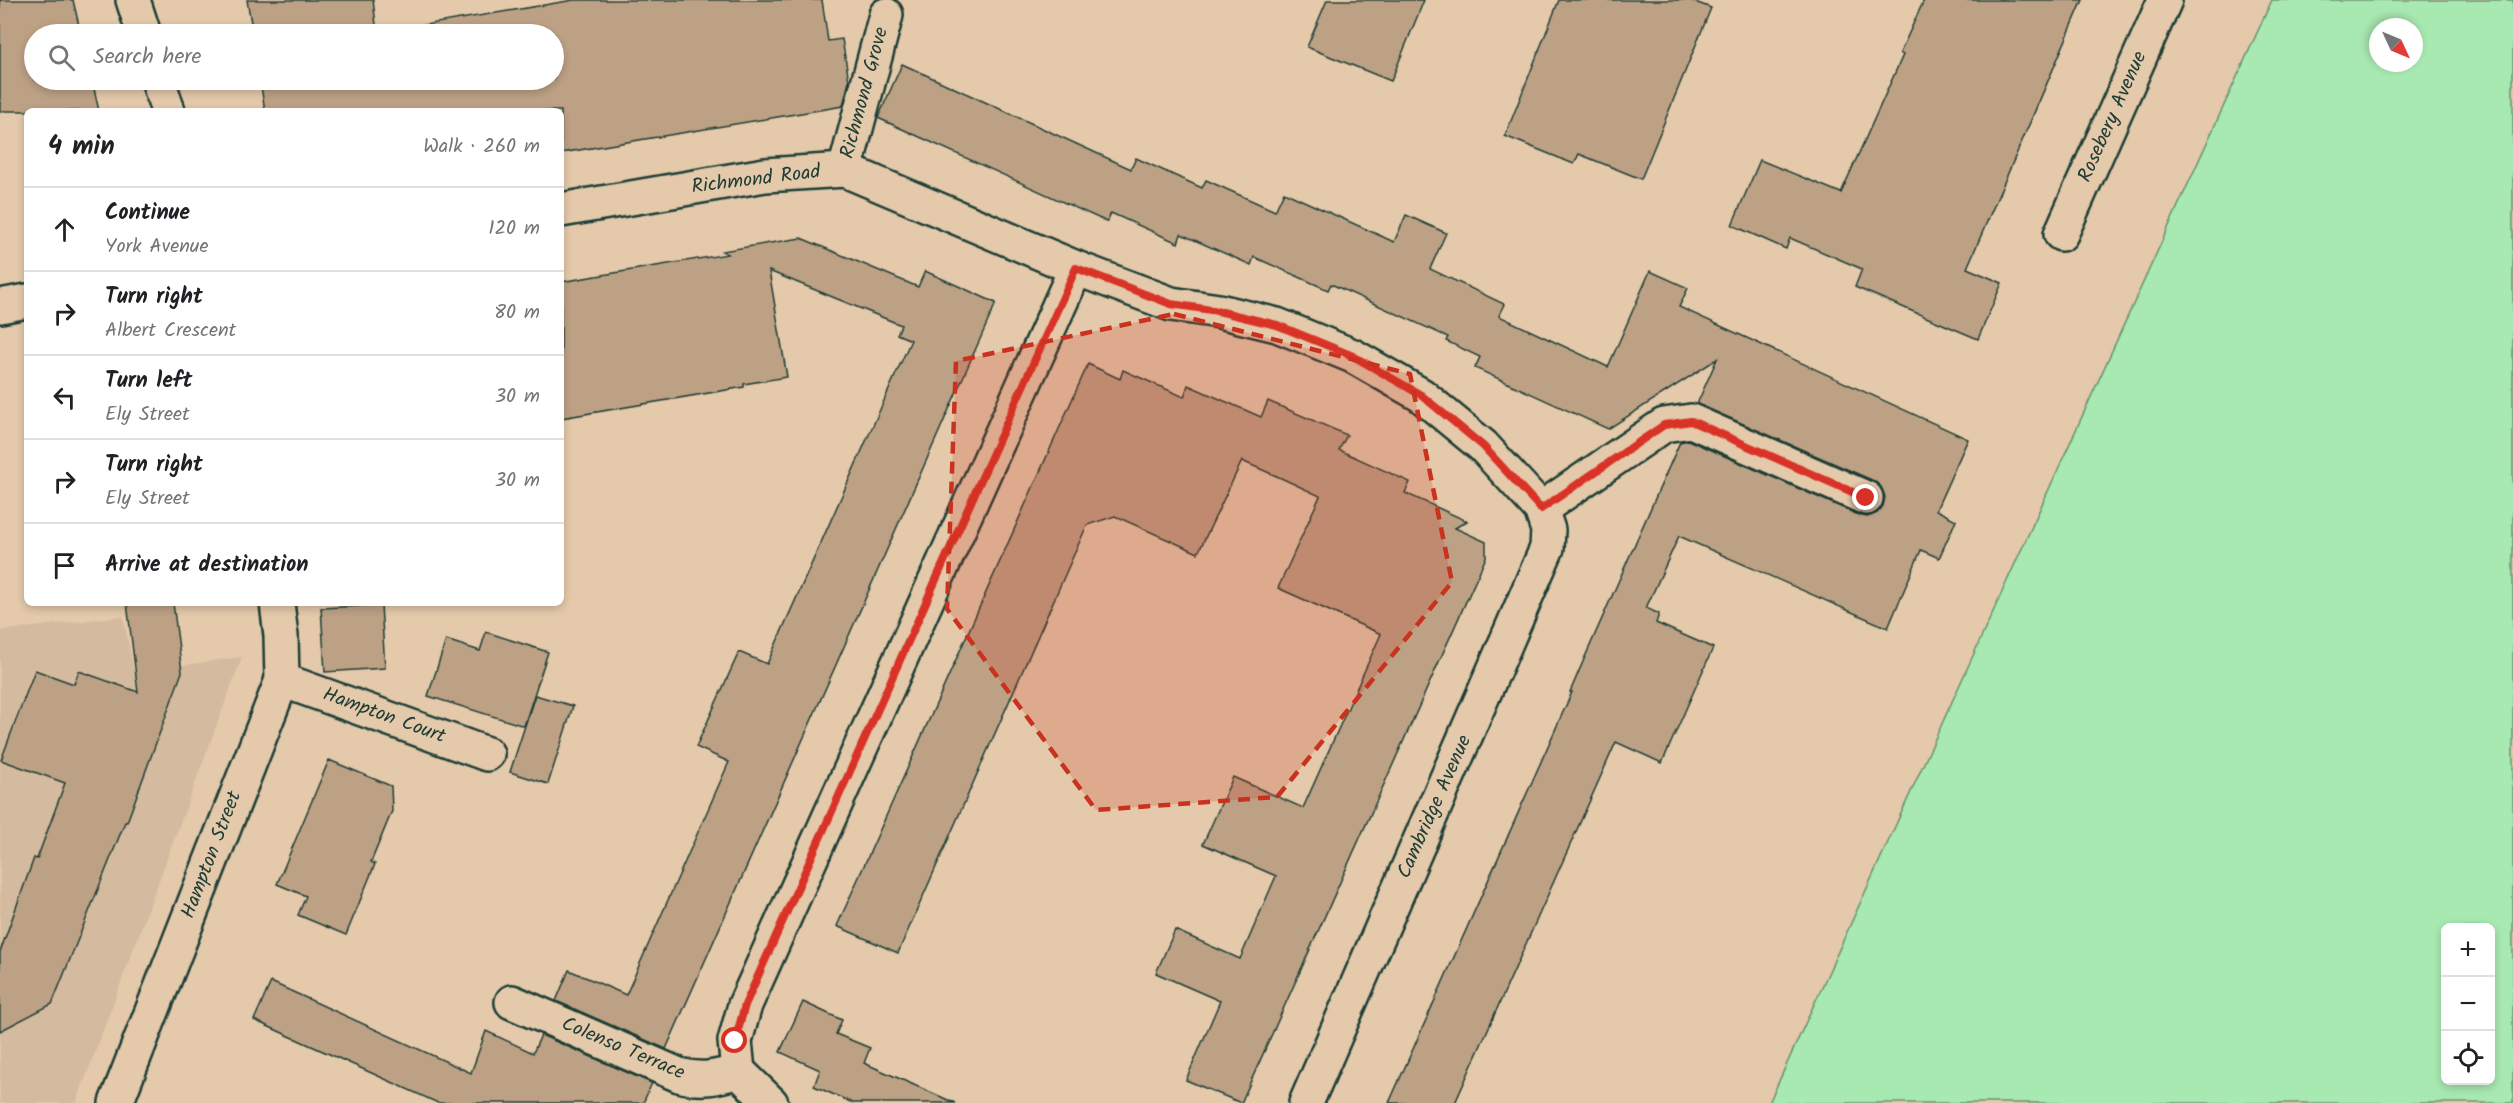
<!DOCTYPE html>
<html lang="en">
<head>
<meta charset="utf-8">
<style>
	body { margin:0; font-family:Kalam,sans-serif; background:#f6f6f6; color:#202124 }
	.controls { position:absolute; right:18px; bottom:18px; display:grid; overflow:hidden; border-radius:9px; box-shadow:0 3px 9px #0003 }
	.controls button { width:54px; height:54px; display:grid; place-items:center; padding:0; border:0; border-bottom:2px solid #e0e0e0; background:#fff; color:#202124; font:30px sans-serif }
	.compass { position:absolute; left:2369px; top:18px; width:54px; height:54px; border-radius:50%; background:#fff; box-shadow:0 3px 9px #0003; rotate:134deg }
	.stop { position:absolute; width:18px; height:18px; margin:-14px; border:4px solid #d93025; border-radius:50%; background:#fff }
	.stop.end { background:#d93025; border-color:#fff; box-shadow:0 2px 6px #0008 }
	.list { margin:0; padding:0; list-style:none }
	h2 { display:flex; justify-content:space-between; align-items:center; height:78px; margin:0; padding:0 24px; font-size:26px }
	h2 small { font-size:20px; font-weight:400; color:#757577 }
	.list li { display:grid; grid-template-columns:39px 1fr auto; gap:18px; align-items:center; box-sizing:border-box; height:84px; padding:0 24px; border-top:2px solid #e0e0e0 }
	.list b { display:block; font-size:22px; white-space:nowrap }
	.list p { margin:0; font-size:20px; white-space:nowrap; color:#757577 }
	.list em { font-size:20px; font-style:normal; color:#757577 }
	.icon { flex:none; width:33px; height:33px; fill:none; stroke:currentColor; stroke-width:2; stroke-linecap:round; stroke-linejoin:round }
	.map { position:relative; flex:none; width:2513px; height:1103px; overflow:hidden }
	.search { position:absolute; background:#fff; box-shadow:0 3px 9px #0003; left:24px; top:24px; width:540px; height:66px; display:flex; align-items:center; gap:15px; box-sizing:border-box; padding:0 21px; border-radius:33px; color:#757577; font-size:22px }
	.panel { position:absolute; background:#fff; box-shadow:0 3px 9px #0003; left:24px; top:108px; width:540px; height:498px; border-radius:9px }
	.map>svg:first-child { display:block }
	.built { fill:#d4ba9e }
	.green { fill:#a8e8b1; stroke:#649272; stroke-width:1.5; fill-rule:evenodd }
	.building { fill:#bda185; stroke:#1f3d34; stroke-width:1.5 }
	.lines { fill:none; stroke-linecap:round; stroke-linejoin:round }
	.minor-casing { stroke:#1f3d34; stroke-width:38 }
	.minor { stroke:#e4c9ab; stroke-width:33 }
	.route { stroke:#d93025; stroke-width:8 }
	.marked { fill:#c8321e; fill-opacity:0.2; stroke:#c8321e; stroke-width:4.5; stroke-dasharray:12 8; stroke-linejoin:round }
	.labels { text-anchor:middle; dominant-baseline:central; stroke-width:6; stroke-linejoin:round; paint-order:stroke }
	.street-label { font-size:20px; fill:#1f3d34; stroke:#e4c9ab }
</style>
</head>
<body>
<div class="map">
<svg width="2513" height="1103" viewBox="0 0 2513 1103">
	<rect width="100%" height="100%" fill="#e4c9ab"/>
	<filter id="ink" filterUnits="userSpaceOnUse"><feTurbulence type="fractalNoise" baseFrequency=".0167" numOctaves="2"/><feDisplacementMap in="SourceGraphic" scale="12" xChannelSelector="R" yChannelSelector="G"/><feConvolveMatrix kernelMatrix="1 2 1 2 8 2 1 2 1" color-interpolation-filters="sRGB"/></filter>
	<g filter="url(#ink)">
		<polygon class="built" points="123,616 134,672 242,657 76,1103 0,1103 0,631"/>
		<path class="green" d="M2272,0H2513V1103H1769ZM2378,27H2414V63H2378ZM2446,928H2490V1080H2446Z"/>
		<g class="building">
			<polygon points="0,0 73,0 81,34 34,34 34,80 92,80 99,111 0,111"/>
			<polygon points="247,0 373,0 377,33 574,0 822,0 828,41 842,39 849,81 843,106 561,153 561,111 265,111 260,80 554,80 554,34 253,34"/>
			<polygon points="1327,0 1424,0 1391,81 1307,47"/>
			<polygon points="1559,0 1690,0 1711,8 1641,179 1579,154 1574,164 1505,136"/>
			<polygon points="1924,0 2083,0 1967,268 2002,283 1978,339 1855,287 1862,269 1790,238 1786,249 1732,225 1760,160 1841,193 1903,55 1900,53"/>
			<polygon points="902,64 1131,169 1136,158 1202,188 1206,180 1275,211 1284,192 1394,242 1406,215 1446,233 1430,269 1504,304 1499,316 1608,367 1650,271 1688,288 1679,307 1968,439 1936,510 1956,520 1939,558 1921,550 1888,628 1679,536 1646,608 1659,614 1656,623 1713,648 1662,763 1616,742 1455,1103 1389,1103 1572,692 1570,692 1585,657 1680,442 1688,440 1859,515 1867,517 1877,513 1883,506 1885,497 1881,487 1874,481 1697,404 1717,359 1608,429 1475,368 1480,357 1446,341 1448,337 1331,284 1328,290 1254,257 1251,265 1181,234 1178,243 1111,213 1107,222 878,118"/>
			<polygon points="801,238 918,287 925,271 996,303 666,1049 556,1001 569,970 626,995 729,762 696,747 739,652 767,664 911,340 897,334 901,325 769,271 787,377 744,384 744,387 561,418 561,282 728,254 722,251"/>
			<polygon points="1088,364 1120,379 1123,370 1184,397 1188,385 1261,417 1268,401 1347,435 1339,450 1410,482 1405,493 1467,521 1455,528 1486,542 1486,557 1241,1103 1186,1080 1220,1001 1156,973 1175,930 1240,959 1276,876 1203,844 1233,777 1303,808 1381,634 1278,588 1320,496 1281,478 1242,461 1198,553 1115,516 1087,525 898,953 837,926"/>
			<polygon points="127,603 173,603 182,672 127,822 125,822 52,1004 0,1031 0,952 34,858 37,859 65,783 1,760 35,670 74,684 79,671 138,692"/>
			<polygon points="381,605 385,668 325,672 321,608"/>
			<polygon points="486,632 548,652 524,726 428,696 446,640 480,651"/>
			<polygon points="535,695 573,706 548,784 510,772"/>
			<polygon points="329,760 391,786 392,811 371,862 375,864 346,935 298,915 306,896 277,884"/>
			<polygon points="271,982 471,1073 486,1031 533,1053 541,1035 652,1083 643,1103 438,1103 254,1020"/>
			<polygon points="803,1002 842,1020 836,1034 870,1048 864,1063 955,1103 853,1103 814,1086 820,1070 780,1052"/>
		</g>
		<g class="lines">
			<defs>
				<g id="minor">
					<polyline points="133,0 144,34"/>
					<polyline points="158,80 168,111"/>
					<polyline points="845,170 886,15"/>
					<polyline points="561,210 765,175 845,170 1076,268 1171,304 1219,311 1277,325 1353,356 1421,395 1483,446 1541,509 1548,530 1547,548 1306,1103"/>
					<polyline points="2061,234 2165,0"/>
					<polyline points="0,306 27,301"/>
					<polyline points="1541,509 1664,425 1691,421 1866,498"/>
					<polyline points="282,680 487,754"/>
					<path d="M512,1002L679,1075C701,1081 716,1078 738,1071"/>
					<polyline points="738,1071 735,1041 745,1005 1076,268"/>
					<polyline points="738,1071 771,1103"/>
					<polyline points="116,1103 282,680 281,636 277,603"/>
				</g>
			</defs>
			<use href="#minor" class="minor-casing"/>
			<use href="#minor" class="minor"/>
		</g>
	</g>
	<g class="lines" filter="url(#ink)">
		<polyline class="route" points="735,1041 745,1005 1076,268 1171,304 1218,311 1277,325 1353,356 1421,395 1483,446 1541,509 1664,425 1691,421 1866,498"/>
	</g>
	<path class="marked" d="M1174,314L1410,374L1452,582L1277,797L1096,810L947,609L956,361Z"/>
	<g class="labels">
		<g class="street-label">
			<text transform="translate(865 93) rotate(-75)">Richmond Grove</text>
			<text transform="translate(2113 117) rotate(-66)">Rosebery Avenue</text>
			<text transform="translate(756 180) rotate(-7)">Richmond Road</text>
			<text transform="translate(384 716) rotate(20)">Hampton Court</text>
			<text transform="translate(1435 807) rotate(-66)">Cambridge Avenue</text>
			<text transform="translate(212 855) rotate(-69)">Hampton Street</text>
			<text transform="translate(623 1049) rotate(23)">Colenso Terrace</text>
		</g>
	</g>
</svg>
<div class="controls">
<button>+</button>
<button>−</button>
<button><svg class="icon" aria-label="locate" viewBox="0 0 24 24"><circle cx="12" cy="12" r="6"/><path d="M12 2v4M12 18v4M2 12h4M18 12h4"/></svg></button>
</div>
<svg class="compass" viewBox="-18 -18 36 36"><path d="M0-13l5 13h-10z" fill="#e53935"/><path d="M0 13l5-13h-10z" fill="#757577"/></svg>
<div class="stop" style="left:735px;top:1041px"></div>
<div class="stop end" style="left:1866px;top:498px"></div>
<div class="search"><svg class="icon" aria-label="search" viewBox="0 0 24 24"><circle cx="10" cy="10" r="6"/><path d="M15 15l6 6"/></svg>Search here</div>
<section class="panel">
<h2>4 min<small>Walk · 260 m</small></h2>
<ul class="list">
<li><svg class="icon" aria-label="ahead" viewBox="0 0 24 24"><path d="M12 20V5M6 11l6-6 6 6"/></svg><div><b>Continue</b><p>York Avenue</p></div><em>120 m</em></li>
<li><svg class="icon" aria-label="right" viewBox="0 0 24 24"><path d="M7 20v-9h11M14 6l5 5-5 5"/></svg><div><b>Turn right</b><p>Albert Crescent</p></div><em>80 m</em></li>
<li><svg class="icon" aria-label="left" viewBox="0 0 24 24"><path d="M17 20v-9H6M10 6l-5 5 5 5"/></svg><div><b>Turn left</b><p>Ely Street</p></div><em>30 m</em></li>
<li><svg class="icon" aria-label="right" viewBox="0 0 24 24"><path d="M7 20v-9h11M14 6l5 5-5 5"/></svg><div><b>Turn right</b><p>Ely Street</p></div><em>30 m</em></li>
<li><svg class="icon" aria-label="arrive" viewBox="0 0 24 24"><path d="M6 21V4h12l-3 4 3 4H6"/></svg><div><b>Arrive at destination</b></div></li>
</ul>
</section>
</div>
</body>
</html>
